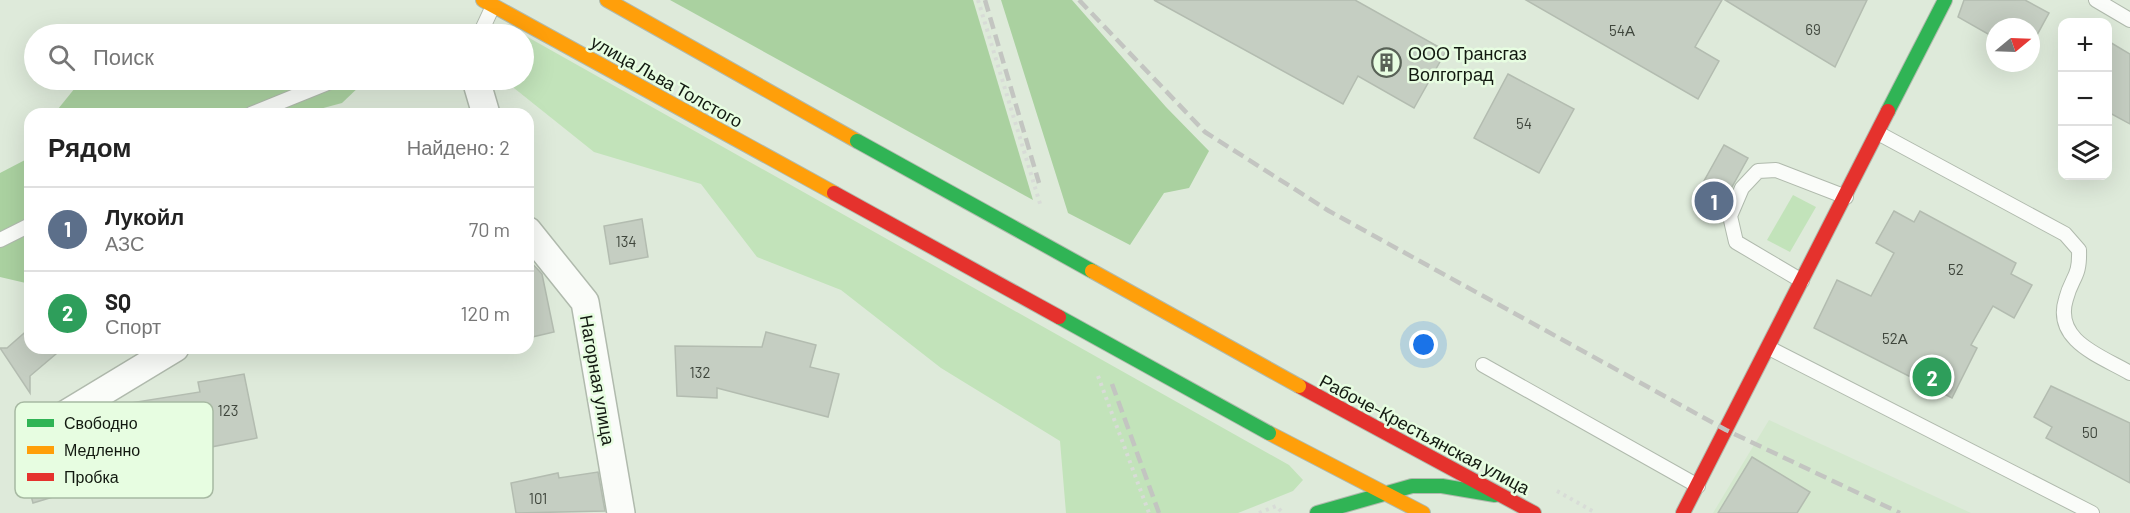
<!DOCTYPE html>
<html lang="ru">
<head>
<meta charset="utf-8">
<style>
	body { margin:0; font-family:Barlow,sans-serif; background:#f2f2f2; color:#222 }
	.controls { position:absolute; right:18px; top:18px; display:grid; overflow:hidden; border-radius:12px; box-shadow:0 6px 24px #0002 }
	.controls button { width:54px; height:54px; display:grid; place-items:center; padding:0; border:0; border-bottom:2px solid #e0e0e0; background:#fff; color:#222; font:30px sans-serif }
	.compass { position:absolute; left:1986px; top:18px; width:54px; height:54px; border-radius:50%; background:#fff; box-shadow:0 6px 24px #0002; rotate:71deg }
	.you { position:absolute; left:1424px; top:345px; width:21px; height:21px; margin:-15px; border:4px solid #fff; border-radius:50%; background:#1a73e8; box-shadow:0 0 0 9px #1a73e833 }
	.badge { display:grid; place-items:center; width:39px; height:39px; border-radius:50%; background:#0f766e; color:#fff; font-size:20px; font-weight:700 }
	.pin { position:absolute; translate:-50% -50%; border:3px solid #fff; box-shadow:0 2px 6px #0006 }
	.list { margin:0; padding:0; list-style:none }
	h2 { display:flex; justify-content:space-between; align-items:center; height:78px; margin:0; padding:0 24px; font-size:26px }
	h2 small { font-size:20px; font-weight:400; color:#767676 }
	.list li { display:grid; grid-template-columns:39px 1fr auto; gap:18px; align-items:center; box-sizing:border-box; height:84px; padding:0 24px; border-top:2px solid #e0e0e0 }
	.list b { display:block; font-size:22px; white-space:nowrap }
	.list p { margin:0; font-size:20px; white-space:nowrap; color:#767676 }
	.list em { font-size:20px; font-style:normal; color:#767676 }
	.icon { flex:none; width:33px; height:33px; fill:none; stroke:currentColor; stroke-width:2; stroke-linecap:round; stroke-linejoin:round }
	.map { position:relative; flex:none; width:2130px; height:513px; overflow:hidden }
	.search { position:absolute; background:#fff; box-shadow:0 6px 24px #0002; left:24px; top:24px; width:510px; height:66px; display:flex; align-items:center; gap:15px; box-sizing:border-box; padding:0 21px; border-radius:33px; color:#767676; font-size:22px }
	.panel { position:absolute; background:#fff; box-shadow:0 6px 24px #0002; left:24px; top:108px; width:510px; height:246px; border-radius:18px }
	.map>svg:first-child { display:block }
	.built { fill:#d4e8ce }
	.green { fill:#c2e3ba }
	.forest { fill:#aad1a0 }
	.building { fill:#c5cec2; stroke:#b3bcb0; stroke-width:1.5 }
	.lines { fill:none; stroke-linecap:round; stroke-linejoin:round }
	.lane-casing { stroke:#b0baad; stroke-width:16 }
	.street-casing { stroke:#b0baad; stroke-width:30 }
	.fast-casing { stroke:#b0baad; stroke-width:16 }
	.slow-casing { stroke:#b0baad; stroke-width:16 }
	.jam-casing { stroke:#b0baad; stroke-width:16 }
	.path { stroke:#d8dcd7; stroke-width:4; stroke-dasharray:3 4.5; stroke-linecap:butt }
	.lane { stroke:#fafcf9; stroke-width:14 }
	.street { stroke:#fafcf9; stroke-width:27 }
	.fast { stroke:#30b455; stroke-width:14 }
	.slow { stroke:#ff9f0a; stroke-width:14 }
	.jam { stroke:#e5322d; stroke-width:14 }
	.rail { stroke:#c3c5c1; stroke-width:4.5; stroke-dasharray:12 6; stroke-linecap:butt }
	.fast-bridge-casing { stroke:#b0baad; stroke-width:16; stroke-linecap:butt }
	.slow-bridge-casing { stroke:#b0baad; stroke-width:16; stroke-linecap:butt }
	.jam-bridge-casing { stroke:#b0baad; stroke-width:16; stroke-linecap:butt }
	.fast-bridge { stroke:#30b455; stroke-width:14 }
	.slow-bridge { stroke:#ff9f0a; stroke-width:14 }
	.jam-bridge { stroke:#e5322d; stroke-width:14 }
	.labels { text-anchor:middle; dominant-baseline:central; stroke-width:5; stroke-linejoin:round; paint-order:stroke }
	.number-label { font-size:15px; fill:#3f463c }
	.poi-label { font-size:18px; fill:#121910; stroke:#e7fde1; text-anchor:start }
	.street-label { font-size:18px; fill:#121910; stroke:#e7fde1 }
	.key { fill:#e7fde1; stroke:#a7b9a2; stroke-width:1.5 }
	.key-label { font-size:16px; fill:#121910 }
</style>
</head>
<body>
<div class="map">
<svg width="2130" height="513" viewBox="0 0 2130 513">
	<rect width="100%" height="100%" fill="#deeada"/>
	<polygon class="built" points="1769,420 1971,513 1713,513"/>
	<g class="green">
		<polygon points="524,35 1289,465 1303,480 1293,491 1238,513 1066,513 1060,441 941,368 841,290 757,257 701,184 594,152 504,80 524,80"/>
		<polygon points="1793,195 1816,207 1790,252 1767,240"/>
	</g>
	<g class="forest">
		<polygon points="670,0 973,0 1033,200"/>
		<polygon points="1001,0 1072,0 1166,107 1209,151 1189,188 1164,193 1130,245 1068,213"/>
		<polygon points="86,80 361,80 362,84 342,103 301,114 54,114 75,88"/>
		<polygon points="30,153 30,284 0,277 0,173 25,160"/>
	</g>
	<g class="building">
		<polygon points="1154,0 1355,0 1446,51 1414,108 1358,76 1343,104"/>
		<polygon points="1526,0 1722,0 1695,47 1719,61 1698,99"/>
		<polygon points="1725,0 1867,0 1835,67"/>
		<polygon points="1964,0 2025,0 2049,13 2031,46 2031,27 1995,27 1995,38 1958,17"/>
		<polygon points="2108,41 2130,54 2130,124 2108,112"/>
		<polygon points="1508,74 1574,109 1539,173 1474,138"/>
		<polygon points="1724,145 1748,158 1718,212 1694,199"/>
		<polygon points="1894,211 1914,222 1920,211 2016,263 2011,274 2032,285 2014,318 1993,306 1971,345 1977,348 1952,398 1814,328 1837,280 1871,296 1894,253 1876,243"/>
		<polygon points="642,219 648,257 610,264 604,226"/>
		<polygon points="528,259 542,274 554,332 528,338"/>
		<polygon points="30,328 30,348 63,348 30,376 30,393 0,348 7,348"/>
		<polygon points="766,332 816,345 810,367 839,374 828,417 717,388 717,398 677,396 675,346 762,347"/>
		<polygon points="244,374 257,438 211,447 208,433 139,445 130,403 200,392 198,382"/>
		<polygon points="2051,386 2130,423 2130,483 2046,438 2052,427 2034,417"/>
		<polygon points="86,424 99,464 58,479 63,494 33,503 22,463 67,446 63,434"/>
		<polygon points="1752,457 1810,492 1797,513 1718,513"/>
		<polygon points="598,472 605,511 516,513 511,483 558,473 559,478"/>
	</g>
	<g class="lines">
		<defs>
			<g id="lane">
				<polyline points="2096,0 2130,20"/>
				<polyline points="480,34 493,6"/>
				<polyline points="251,114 335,80"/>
				<path d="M1878,133L2065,234L2079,250C2080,278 2072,276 2066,299C2053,341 2101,356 2130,373"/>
				<polyline points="0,240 30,225"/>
				<polyline points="1802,281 1736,242 1730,216 1742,188 1758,171 1776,170 1846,197"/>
				<polyline points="1769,348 2092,513"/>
				<polyline points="1483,365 1698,486"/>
			</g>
			<g id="street">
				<polyline points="476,80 486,114"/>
				<polyline points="528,231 585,302 621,513"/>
				<polyline points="61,417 175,348"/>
			</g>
			<g id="fast">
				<polyline points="1888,111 1945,0"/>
				<polyline points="1317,513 1412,486 1442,486 1495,495"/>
			</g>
			<g id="slow">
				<polyline points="483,0 834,193"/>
				<polyline points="607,0 857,141"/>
				<polyline points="1269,433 1423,513"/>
			</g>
			<g id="jam">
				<polyline points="1299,386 1534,513"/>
				<polyline points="1683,513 1888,111"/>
			</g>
		</defs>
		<use href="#lane" class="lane-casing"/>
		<use href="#street" class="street-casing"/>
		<use href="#fast" class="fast-casing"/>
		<use href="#slow" class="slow-casing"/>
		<use href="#jam" class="jam-casing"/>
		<g class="path">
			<polyline points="978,0 1041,207"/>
			<polyline points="1098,376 1149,513"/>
			<polyline points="1557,491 1596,513"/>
			<polyline points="1259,513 1276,506 1283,513"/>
		</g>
		<use href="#lane" class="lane"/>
		<use href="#street" class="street"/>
		<use href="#fast" class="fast"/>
		<use href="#slow" class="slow"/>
		<use href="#jam" class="jam"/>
		<g class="rail">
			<polyline points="985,0 1039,183"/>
			<polyline points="1079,0 1205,132 1329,211 1726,430 1900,513"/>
			<polyline points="1112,384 1159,513"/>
		</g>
		<defs>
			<g id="fast-bridge">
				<polyline points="857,141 1092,271"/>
				<polyline points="1059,317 1269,433"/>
			</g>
			<polyline id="slow-bridge" points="1092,271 1299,386"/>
			<polyline id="jam-bridge" points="834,193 1059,317"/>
		</defs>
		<use href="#fast-bridge" class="fast-bridge-casing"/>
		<use href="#slow-bridge" class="slow-bridge-casing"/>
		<use href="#jam-bridge" class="jam-bridge-casing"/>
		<use href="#fast-bridge" class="fast-bridge"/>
		<use href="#slow-bridge" class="slow-bridge"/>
		<use href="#jam-bridge" class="jam-bridge"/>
	</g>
	<defs>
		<symbol id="building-ring" viewBox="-11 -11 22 22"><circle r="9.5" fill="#e7fde1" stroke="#596257" stroke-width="1.5"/><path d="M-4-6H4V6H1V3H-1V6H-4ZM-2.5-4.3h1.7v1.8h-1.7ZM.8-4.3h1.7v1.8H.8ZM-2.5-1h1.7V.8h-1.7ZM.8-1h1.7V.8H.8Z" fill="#596257"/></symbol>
	</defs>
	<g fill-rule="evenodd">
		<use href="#building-ring" x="1370" y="46" width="33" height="33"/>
	</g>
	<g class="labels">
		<g class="number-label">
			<text x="1813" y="29">69</text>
			<text x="1622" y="30">54А</text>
			<text x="1524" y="123">54</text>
			<text x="626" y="241">134</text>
			<text x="1956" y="269">52</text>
			<text x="1895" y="338">52А</text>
			<text x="700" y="372">132</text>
			<text x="228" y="410">123</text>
			<text x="2090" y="432">50</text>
			<text x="538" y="498">101</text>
		</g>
		<g class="poi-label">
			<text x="1408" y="53">ООО Трансгаз<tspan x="1408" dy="21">Волгоград</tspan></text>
		</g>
		<g class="street-label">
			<text transform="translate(667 81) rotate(29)">улица Льва Толстого</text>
			<text transform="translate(598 380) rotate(80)">Нагорная улица</text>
			<text transform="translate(1425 434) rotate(28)">Рабоче-Крестьянская улица</text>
		</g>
	</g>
	<rect x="15" y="402" width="198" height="96" rx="9" class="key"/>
	<rect x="27" y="419" width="27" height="8" fill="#30b455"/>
	<rect x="27" y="446" width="27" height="8" fill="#ff9f0a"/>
	<rect x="27" y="473" width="27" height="8" fill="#e5322d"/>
	<g class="key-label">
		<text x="64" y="429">Свободно</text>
		<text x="64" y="456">Медленно</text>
		<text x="64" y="483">Пробка</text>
	</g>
</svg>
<div class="controls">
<button>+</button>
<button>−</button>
<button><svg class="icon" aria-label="layers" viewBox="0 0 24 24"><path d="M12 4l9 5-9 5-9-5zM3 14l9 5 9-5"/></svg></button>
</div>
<svg class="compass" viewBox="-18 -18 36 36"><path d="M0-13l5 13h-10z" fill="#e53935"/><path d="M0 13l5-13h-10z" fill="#767676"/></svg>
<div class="you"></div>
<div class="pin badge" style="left:1714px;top:201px;background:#5c6f8a">1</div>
<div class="pin badge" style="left:1932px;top:377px;background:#2e9e5b">2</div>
<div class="search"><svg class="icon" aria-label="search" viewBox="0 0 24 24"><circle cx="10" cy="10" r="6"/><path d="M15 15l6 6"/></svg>Поиск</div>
<section class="panel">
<h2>Рядом<small>Найдено: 2</small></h2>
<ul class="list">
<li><span class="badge" style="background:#5c6f8a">1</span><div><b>Лукойл</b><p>АЗС</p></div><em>70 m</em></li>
<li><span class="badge" style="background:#2e9e5b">2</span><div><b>SQ</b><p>Спорт</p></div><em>120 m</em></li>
</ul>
</section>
</div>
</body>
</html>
